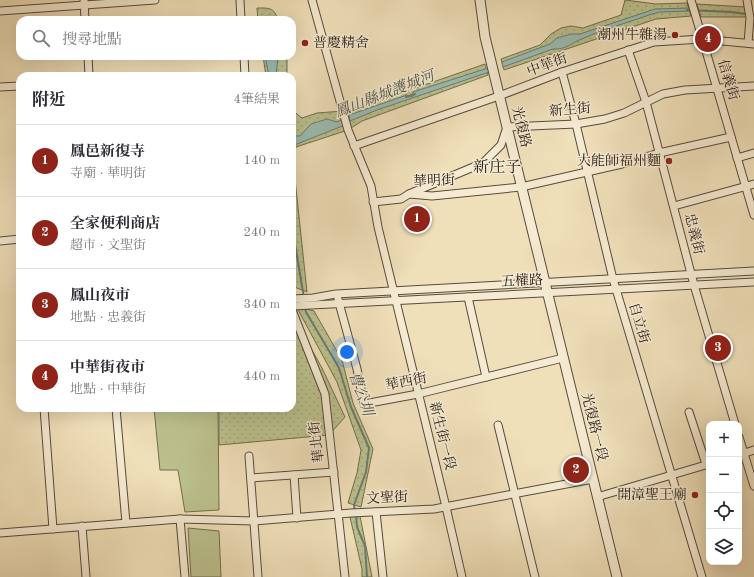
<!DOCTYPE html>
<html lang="zh-TW">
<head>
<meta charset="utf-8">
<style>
	body { margin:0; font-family:"Old Standard TT","Noto Serif TC",serif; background:#f7f7f7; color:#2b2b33 }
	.controls { position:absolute; right:12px; bottom:12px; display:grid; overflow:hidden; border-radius:8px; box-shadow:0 4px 16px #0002 }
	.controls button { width:36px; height:36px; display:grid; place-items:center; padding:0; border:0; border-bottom:1px solid #e1e1e2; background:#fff; color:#2b2b33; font:20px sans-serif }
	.you { position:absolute; left:347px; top:352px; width:14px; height:14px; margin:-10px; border:3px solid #fff; border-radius:50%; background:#1a73e8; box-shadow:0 0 0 6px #1a73e833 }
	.badge { display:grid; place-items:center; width:26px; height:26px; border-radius:50%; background:#8f2418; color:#fff; font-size:13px; font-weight:700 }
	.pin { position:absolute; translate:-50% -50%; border:2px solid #fff; box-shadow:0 1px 4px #0006 }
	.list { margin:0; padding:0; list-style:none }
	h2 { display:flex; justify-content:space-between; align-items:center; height:52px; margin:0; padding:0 16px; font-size:17px }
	h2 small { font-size:13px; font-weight:400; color:#7c7c81 }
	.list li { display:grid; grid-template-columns:26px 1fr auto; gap:12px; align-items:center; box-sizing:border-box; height:72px; padding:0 16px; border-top:1px solid #e1e1e2 }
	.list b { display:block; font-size:15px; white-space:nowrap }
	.list p { margin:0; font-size:13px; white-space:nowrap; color:#7c7c81 }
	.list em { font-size:13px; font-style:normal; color:#7c7c81 }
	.icon { flex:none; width:22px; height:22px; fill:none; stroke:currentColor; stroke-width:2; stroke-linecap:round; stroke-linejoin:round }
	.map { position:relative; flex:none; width:754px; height:577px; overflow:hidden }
	.search { position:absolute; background:#fff; box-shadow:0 4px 16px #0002; left:16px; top:16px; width:280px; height:44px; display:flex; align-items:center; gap:10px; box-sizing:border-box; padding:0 14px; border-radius:12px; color:#7c7c81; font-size:15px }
	.panel { position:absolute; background:#fff; box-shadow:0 4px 16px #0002; left:16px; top:72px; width:280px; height:340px; border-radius:12px }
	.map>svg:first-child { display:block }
	.grass { fill:#bcc28e; stroke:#706e50 }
	.park { fill:url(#park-dots); stroke:#706e50 }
	.water { fill:#9abdb3; stroke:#6b7b73 }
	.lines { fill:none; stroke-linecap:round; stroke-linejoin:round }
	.stream { stroke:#6b7b73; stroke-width:2 }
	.minor-casing { stroke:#574b3d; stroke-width:9 }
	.tertiary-casing { stroke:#574b3d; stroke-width:11 }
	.minor { stroke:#f5ebd2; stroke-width:7 }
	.tertiary { stroke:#f5ebd2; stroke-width:9 }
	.poi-dot { fill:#8f2418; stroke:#f5ebd2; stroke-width:1.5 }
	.labels { text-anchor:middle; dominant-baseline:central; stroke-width:3; stroke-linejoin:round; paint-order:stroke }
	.poi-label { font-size:14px; fill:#241913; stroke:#f5ebd2; text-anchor:end }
	.street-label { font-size:14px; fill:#241913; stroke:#f5ebd2 }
	.water-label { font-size:15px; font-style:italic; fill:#4d524b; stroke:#f5ebd2 }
	.quarter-label { font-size:16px; fill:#241913; stroke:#f5ebd2 }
</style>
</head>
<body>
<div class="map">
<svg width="754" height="577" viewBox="0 0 754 577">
	<defs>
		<pattern id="park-dots" width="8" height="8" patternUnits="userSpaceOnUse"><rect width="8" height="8" fill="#bcc28e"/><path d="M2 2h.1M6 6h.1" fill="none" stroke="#a1a67a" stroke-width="1.8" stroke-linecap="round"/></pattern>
	</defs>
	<rect width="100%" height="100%" fill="#f0e0ba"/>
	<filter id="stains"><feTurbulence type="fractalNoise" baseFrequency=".005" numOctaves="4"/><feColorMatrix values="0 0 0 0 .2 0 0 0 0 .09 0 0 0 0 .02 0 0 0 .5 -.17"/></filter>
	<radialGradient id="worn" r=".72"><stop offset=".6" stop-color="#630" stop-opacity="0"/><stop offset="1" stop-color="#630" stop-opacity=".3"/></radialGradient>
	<g class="grass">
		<polygon points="154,408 218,408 219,510 185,512 178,470 160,470"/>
		<polygon points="188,528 219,531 221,577 191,577"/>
	</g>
	<g class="park">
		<polygon points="625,0 656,4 687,3 691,16 656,19 504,70 501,59 540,45 551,34 561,28 571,26 583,28 621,15"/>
		<polygon points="697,4 746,7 746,17 701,17"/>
		<path d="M257,8C269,8 274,7 278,20H258Z"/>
		<polygon points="263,56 287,56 287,76 266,76"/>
		<polygon points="485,64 488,75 362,121 348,130 296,147 293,160 307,292 292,286 292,110 302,118 317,113 343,111 381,100"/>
		<polygon points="296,306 314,311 342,360 353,403 373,449 361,507 348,503 357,473 361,450 337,382"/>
		<polygon points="292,314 322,368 345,417 329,435 219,445 219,408 292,408"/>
		<polygon points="360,516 372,577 362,577 362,569 350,517"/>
	</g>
	<g class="water">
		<path d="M689,8L690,11L660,12L649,15C627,23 603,29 582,39C571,43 566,50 553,49L503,67L502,62L550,44L557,38L571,34H580L655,9Z"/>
		<polygon points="265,56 278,56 276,76 269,76"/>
		<polygon points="488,68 489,72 377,110 350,121 349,115 407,95 410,97 413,96 413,92"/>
		<polygon points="327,119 337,122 343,119 345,125 292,146 292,136 300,136 311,124"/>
	</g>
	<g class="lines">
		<g class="stream">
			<polyline points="687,10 731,12 754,15"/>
			<polyline points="406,97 415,94"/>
			<polyline points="292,198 295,244 304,298"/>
			<polyline points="305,308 306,312 339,368 351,407 369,448 366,472 354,505 355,511"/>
			<polyline points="356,515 357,527 365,546 367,577"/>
		</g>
		<defs>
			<g id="minor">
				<polyline points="84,0 85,20"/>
				<polyline points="240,0 241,20"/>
				<polyline points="312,0 348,130 371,186 378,227 446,507 462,577"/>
				<polyline points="691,0 754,215"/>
				<polyline points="747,0 750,18 748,43"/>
				<polyline points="0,11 155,0"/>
				<polyline points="628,50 646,102 694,285 735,424"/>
				<polyline points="88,56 89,76"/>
				<polyline points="244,56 245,76"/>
				<polyline points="562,72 576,124 613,279 702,577"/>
				<polyline points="0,87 20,86"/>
				<polyline points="354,146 499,96 562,72 654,42 702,39 754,44"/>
				<polyline points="737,158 754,153"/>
				<polyline points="409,194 483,163 501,145 507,127 576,124 605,119 624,113 663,94 685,90 754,86"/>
				<polyline points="373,202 401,199 409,194 432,196 521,187 622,164 659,153 731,137"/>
				<polyline points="674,206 754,184"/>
				<polyline points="0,241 20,239"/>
				<polyline points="468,297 486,377"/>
				<polyline points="292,299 313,298 336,294 754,271"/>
				<polyline points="338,299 357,369 364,404 418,394 563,358"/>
				<polyline points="292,306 754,282"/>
				<polyline points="292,310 325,394 345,577"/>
				<polyline points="44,408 53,529"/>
				<polyline points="116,408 126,523"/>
				<polyline points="689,412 706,464"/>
				<polyline points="498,425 535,577"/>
				<polyline points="739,437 754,486"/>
				<polyline points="739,455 754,450"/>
				<polyline points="249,456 258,577"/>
				<polyline points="294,475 297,518"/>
				<polyline points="251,478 334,472"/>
				<polyline points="597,497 709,464"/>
				<polyline points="376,512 383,577"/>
				<polyline points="180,519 185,577"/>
				<polyline points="82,526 86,577"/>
				<polyline points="0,533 180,519 254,521 351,513 434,509 593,479"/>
			</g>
			<polyline id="tertiary" points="480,0 485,37 617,577"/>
		</defs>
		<use href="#minor" class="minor-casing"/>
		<use href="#tertiary" class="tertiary-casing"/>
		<use href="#minor" class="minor"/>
		<use href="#tertiary" class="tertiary"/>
	</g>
	<g class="poi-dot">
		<circle cx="675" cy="35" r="4"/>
		<circle cx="305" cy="43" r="4"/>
		<circle cx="669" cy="161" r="4"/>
		<circle cx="695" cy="495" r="4"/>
	</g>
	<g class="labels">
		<g class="poi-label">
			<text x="667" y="35">潮州牛雜湯</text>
			<text x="313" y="43" text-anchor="start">普慶精舍</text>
			<text x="661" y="161">大能師福州麵</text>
			<text x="687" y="495">開漳聖王廟</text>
		</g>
		<g class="street-label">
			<text transform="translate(547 65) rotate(-20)">中華街</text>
			<text transform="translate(728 80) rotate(73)">信義街</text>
			<text transform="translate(570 110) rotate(-5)">新生街</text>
			<text transform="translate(521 127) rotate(76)">光復路</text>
			<text transform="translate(434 181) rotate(-3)">華明街</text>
			<text transform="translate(694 234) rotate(76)">忠義街</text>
			<text transform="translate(522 281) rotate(-3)">五權路</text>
			<text transform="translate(639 323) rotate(74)">自立街</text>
			<text transform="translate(406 382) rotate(-11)">華西街</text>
			<text transform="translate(594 427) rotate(76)">光復路一段</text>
			<text transform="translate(442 436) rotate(76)">新生街一段</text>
			<text transform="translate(317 442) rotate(-97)">華北街</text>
			<text transform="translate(387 498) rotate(-3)">文聖街</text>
		</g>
		<g class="water-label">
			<text transform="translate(385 95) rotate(-21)">鳳山縣城護城河</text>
			<text transform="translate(360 394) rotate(71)">曹公圳</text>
		</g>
		<g class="quarter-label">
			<text x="497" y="168">新庄子</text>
		</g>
	</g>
	<rect width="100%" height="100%" filter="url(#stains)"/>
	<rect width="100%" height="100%" fill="url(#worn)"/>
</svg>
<div class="controls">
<button>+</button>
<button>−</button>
<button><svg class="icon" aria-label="locate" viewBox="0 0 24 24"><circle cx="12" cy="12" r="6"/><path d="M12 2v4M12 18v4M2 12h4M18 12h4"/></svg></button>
<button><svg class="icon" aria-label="layers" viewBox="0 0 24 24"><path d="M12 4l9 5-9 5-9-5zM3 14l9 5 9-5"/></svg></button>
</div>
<div class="you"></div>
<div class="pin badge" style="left:417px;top:219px">1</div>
<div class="pin badge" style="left:576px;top:470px">2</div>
<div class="pin badge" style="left:718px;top:348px">3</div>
<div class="pin badge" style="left:708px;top:39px">4</div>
<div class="search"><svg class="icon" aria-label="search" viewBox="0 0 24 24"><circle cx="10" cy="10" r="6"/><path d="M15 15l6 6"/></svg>搜尋地點</div>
<section class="panel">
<h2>附近<small>4筆結果</small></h2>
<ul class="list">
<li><span class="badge">1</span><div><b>鳳邑新復寺</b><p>寺廟 · 華明街</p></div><em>140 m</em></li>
<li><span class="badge">2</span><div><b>全家便利商店</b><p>超市 · 文聖街</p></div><em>240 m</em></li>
<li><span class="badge">3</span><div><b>鳳山夜市</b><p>地點 · 忠義街</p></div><em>340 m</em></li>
<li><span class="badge">4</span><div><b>中華街夜市</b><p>地點 · 中華街</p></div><em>440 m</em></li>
</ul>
</section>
</div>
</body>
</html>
